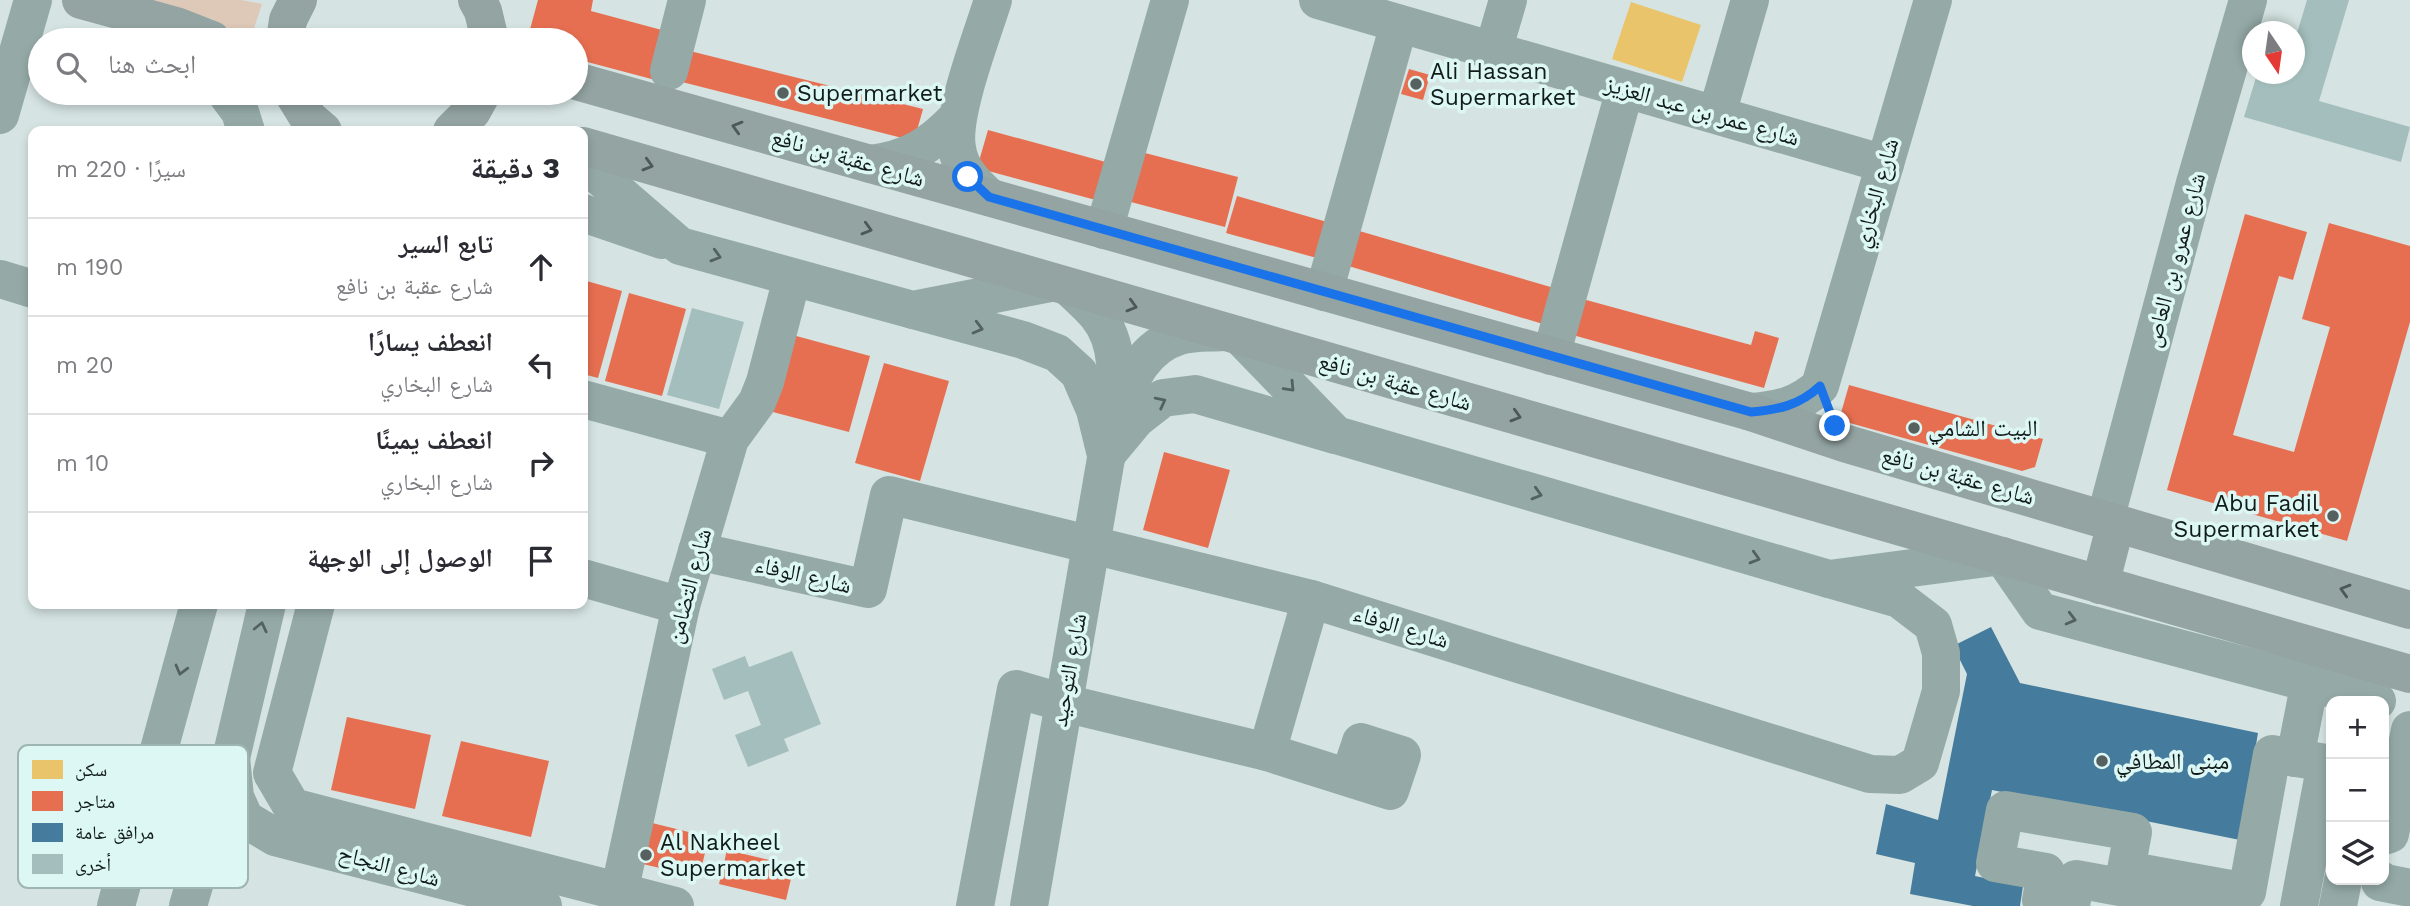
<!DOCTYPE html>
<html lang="ar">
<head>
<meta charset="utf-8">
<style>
	body { margin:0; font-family:"Work Sans","Noto Naskh Arabic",sans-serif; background:#f2f2f3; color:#2b2b33; direction:rtl }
	.controls { position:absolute; right:21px; bottom:21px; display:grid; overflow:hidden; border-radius:14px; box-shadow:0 4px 10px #0003 }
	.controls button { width:63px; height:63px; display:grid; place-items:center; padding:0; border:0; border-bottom:2px solid #e1e1e2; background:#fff; color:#2b2b33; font:35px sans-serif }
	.compass { position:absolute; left:2242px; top:21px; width:63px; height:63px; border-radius:50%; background:#fff; box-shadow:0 4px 10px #0003; rotate:167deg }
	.stop { position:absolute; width:21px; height:21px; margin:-16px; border:5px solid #1a73e8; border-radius:50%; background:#fff }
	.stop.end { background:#1a73e8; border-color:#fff; box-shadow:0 2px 7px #0008 }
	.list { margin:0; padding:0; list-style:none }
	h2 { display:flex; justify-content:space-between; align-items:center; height:91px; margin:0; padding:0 28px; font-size:30px }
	h2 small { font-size:23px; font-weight:400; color:#7c7c81 }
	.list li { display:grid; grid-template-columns:46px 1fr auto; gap:21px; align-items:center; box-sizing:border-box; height:98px; padding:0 28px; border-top:2px solid #e1e1e2 }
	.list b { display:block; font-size:26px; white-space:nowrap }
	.list p { margin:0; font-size:23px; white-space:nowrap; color:#7c7c81 }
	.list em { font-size:23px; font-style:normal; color:#7c7c81 }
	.icon { flex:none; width:38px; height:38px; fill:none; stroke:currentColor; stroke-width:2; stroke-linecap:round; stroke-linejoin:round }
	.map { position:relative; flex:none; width:2410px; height:906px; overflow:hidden; direction:ltr }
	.search { position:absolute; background:#fff; box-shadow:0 4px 10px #0003; left:28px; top:28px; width:560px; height:77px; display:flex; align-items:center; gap:18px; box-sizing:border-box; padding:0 24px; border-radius:38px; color:#7c7c81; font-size:26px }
	.panel { position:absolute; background:#fff; box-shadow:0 4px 10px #0003; left:28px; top:126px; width:560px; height:483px; border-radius:14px; direction:rtl }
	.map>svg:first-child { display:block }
	.green { fill:#dec8b7 }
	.homes { fill:#e9c46a }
	.shops { fill:#e76f51 }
	.public { fill:#457b9d }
	.building { fill:#a3bebc }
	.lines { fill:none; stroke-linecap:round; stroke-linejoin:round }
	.minor { stroke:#95aaa7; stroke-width:38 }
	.major { stroke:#93a4a2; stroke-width:38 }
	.oneway { stroke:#4c5957 }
	.oneway2 { stroke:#536260 }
	.route { stroke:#1a73e8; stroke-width:9 }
	.poi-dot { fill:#56615f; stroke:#dcf7f4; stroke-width:2.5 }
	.labels { text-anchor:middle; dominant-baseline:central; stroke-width:7; stroke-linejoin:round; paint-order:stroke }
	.poi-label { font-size:23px; fill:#111b19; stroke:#dcf7f4; text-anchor:start }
	.street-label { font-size:23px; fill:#111b19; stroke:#dcf7f4 }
	.key { fill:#dcf7f4; stroke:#9fb5b2; stroke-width:2 }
	.key-label { font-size:19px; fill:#111b19 }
</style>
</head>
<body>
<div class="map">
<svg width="2410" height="906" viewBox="0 0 2410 906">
	<rect width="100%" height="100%" fill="#d5e4e2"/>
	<polygon class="green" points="147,0 241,0 262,4 250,40 212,19"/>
	<polygon class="homes" points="1631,2 1701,25 1682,82 1612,59"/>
	<g class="shops">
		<polygon points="538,0 593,0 591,11 673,33 659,81 576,59 576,40 532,40 529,33"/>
		<polygon points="690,51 923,109 914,141 682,82"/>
		<polygon points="1409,69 1430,75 1423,100 1401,94"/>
		<polygon points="988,130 1113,164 1103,202 977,168"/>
		<polygon points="1145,153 1238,177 1225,227 1131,202"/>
		<polygon points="1237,196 1334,224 1324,260 1226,233"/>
		<polygon points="2245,214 2307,232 2293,280 2279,276 2233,435 2294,452 2330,327 2302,319 2329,223 2410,246 2410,322 2347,541 2167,490"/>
		<polygon points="1356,230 1554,288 1543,324 1345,265"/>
		<polygon points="583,280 622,291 598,378 583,374"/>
		<polygon points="629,293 686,309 662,396 605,381"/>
		<polygon points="1579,298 1751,345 1755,331 1779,338 1764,388 1569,334"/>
		<polygon points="789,334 870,356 849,432 769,411"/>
		<polygon points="884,363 949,381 920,481 855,463"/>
		<polygon points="1849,385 2043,439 2035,467 2022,471 1839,420"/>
		<polygon points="1164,452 1230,470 1208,548 1143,530"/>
		<polygon points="347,717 431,735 415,809 331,790"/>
		<polygon points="461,741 549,761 531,837 442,816"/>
		<polygon points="644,821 709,837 699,877 634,862"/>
		<polygon points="727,850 794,866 786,900 719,884"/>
	</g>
	<polygon class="public" points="1991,627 2020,683 2258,733 2240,840 1992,790 1975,876 2023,886 2020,906 1973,906 1910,894 1915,863 1876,854 1886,804 1938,820 1967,674 1953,646"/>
	<g class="building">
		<polygon points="2307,0 2349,0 2319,101 2410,127 2401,162 2244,117 2257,74 2283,81 2286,74 2294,74 2294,43"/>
		<polygon points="692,308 744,322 719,409 667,395"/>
		<polygon points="792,651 821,724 784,739 789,751 748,767 735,735 761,725 748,691 724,700 712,669 745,656 749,667"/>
	</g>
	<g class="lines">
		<g class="minor">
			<polyline points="1318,0 1885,164"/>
			<polyline points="1493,51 1508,0"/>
			<polyline points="669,71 687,0"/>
			<polyline points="226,93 240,112 246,131"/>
			<polyline points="1717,114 1750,0"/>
			<polyline points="0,115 33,0"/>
			<polyline points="583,162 680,246 913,310 1050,283"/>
			<path d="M870,164C909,159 930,146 957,118"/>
			<path d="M989,197C974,183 960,170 957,148C951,114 982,36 993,0"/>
			<polyline points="583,213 662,240"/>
			<polyline points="1104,230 1170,0"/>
			<polyline points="0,279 33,289"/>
			<polyline points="1324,292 1399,24"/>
			<polyline points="913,310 1023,340 1057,353 1079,373 1095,410 1106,455 1136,419 1163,398 1195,394 1335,435"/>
			<polyline points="1242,338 1336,435 1829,579 2002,556 2040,611 2377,701"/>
			<polyline points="1551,356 1625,89"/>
			<polyline points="583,399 730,439"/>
			<path d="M1119,410C1131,377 1144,347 1179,336C1192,332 1210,333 1223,332"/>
			<path d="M1751,412C1778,410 1800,405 1820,386L1933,0"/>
			<polyline points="2105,520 2195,183 2248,0"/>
			<polyline points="697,551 868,589 889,495 1311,599 1870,774 1900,775 1920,763 1941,691 1941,653 1933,625 1899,599 1829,579"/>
			<polyline points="583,578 681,606"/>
			<polyline points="316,604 272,773 292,807 675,906"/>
			<polyline points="1267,752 1311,599"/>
			<polyline points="231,758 235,797 245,819 275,837 543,906"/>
			<polyline points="2295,758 2310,681"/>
			<polyline points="2384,836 2390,834 2410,730"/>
			<polyline points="2381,880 2380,882 2410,888"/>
			<polyline points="116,906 199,604"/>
			<polyline points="188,906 231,758 267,604"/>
			<polyline points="619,906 619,893 681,606 730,439 757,402 765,382 792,278"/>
			<polyline points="975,906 1016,689 1064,703 1267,752 1390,791 1402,755 1361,742 1349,778"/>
			<path d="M1029,906L1110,435C1114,395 1125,349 1097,315C1089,305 1079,297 1070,288"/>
			<polyline points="2223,906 2076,879 2071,905 2041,900 2046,872 1995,863 2005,810 2133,832 2126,870 2247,892 2272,754 2326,763 2299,906"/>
			<polyline points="2338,906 2343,880"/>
		</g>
		<g class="major">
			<polyline points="81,0 176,26 212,40"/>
			<polyline points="477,0 483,11 490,40"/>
			<polyline points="285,40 288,20 298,0"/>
			<polyline points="576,81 1751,412 1844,443 2410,610"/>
			<polyline points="293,93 309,119 323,131"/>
			<polyline points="452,131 472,111 482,93"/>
			<polyline points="583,146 2410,674"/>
			<polyline points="2100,585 2116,523"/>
		</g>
	</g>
	<defs><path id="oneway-chevron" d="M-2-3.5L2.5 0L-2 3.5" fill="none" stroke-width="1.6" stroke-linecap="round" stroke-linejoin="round" transform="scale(1.75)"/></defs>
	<g class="oneway">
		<use href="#oneway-chevron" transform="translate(737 127) rotate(-164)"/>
		<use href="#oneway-chevron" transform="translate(648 165) rotate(16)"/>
		<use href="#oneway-chevron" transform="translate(867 229) rotate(16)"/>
		<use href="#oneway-chevron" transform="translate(1132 306) rotate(16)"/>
		<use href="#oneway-chevron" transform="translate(1516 416) rotate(16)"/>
		<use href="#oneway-chevron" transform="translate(2345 590) rotate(-164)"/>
	</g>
	<g class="oneway2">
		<use href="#oneway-chevron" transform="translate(716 256) rotate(16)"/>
		<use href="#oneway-chevron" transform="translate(978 328) rotate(15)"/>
		<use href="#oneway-chevron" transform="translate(1290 387) rotate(46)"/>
		<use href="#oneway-chevron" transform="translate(1161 402) rotate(-27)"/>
		<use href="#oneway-chevron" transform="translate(1537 494) rotate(16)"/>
		<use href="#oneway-chevron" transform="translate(1755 558) rotate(16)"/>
		<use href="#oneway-chevron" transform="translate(2071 619) rotate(15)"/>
		<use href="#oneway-chevron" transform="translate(261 627) rotate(-77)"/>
		<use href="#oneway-chevron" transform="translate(181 670) rotate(105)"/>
	</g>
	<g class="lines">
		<path class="route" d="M968,177L989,197L1751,412C1778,410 1800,405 1820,386L1835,426"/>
	</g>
	<g class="poi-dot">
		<circle cx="1416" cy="84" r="7"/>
		<circle cx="783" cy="93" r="7"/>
		<circle cx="1914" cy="428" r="7"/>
		<circle cx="2333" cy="516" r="7"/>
		<circle cx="2102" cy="761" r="7"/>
		<circle cx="646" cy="855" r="7"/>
	</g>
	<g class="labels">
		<g class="poi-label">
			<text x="1430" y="71">Ali Hassan<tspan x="1430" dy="26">Supermarket</tspan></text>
			<text x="797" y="93">Supermarket</text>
			<text x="1928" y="428">البيت الشامي</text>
			<text x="2319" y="503" text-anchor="end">Abu Fadil<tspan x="2319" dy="26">Supermarket</tspan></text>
			<text x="2116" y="761">مبنى المطافي</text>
			<text x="660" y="842">Al Nakheel<tspan x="660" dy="26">Supermarket</tspan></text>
		</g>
		<g class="street-label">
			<text transform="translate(1702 111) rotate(16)">شارع عمر بن عبد العزيز</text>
			<text transform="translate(848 158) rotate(16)">شارع عقبة بن نافع</text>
			<text transform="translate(1876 193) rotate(-74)">شارع البخاري</text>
			<text transform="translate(2175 260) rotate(-75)">شارع عمرو بن العاص</text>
			<text transform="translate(1395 382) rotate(16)">شارع عقبة بن نافع</text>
			<text transform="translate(1958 476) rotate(16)">شارع عقبة بن نافع</text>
			<text transform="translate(803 575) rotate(13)">شارع الوفاء</text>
			<text transform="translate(689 586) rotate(-75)">شارع التضامن</text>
			<text transform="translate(1401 627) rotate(17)">شارع الوفاء</text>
			<text transform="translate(1069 670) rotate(-80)">شارع التوحيد</text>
			<text transform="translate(389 866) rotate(15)">شارع النجاح</text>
		</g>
	</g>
	<rect x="18" y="745" width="230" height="143" rx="10" class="key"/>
	<rect x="32" y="760" width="31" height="19" fill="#e9c46a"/>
	<rect x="32" y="791" width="31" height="20" fill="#e76f51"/>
	<rect x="32" y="823" width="31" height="19" fill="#457b9d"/>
	<rect x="32" y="854" width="31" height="20" fill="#a3bebc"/>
	<g class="key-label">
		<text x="75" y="776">سكن</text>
		<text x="75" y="808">متاجر</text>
		<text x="75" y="839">مرافق عامة</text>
		<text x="75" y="871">أخرى</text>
	</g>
</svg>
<div class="controls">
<button>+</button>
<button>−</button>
<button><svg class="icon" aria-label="layers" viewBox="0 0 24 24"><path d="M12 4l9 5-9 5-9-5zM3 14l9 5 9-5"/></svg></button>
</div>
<svg class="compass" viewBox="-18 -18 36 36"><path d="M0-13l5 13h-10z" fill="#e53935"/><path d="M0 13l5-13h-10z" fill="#7c7c81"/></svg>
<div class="stop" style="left:968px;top:177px"></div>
<div class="stop end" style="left:1835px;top:426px"></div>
<div class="search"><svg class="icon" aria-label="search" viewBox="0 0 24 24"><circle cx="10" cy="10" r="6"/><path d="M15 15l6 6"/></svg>ابحث هنا</div>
<section class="panel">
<h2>3 دقيقة<small>سيرًا · 220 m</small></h2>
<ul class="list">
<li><svg class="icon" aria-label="ahead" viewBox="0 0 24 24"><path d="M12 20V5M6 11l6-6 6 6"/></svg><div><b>تابع السير</b><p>شارع عقبة بن نافع</p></div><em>190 m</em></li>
<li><svg class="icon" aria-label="left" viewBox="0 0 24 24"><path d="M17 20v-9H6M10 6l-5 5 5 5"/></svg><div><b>انعطف يسارًا</b><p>شارع البخاري</p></div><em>20 m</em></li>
<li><svg class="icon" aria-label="right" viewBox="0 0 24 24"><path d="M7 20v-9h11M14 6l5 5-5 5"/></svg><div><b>انعطف يمينًا</b><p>شارع البخاري</p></div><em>10 m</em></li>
<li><svg class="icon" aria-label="arrive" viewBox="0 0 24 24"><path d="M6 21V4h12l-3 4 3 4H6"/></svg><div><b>الوصول إلى الوجهة</b></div></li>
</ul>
</section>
</div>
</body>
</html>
